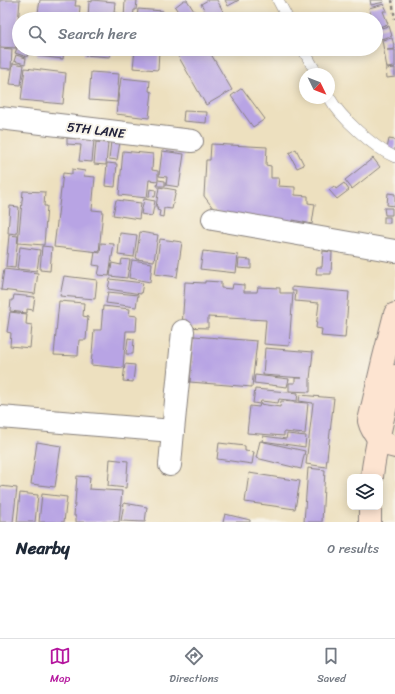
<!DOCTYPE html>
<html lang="en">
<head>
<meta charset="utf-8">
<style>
	body { margin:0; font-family:Sriracha,sans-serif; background:#f6f6f7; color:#1f2937 }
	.controls { position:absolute; right:12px; bottom:12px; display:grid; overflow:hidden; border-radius:8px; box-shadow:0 2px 10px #0003 }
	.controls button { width:36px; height:36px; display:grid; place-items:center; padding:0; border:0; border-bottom:1px solid #e0e1e3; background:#fff; color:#1f2937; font:20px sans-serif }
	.compass { position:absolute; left:299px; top:68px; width:36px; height:36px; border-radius:50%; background:#fff; box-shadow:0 2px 10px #0003; rotate:133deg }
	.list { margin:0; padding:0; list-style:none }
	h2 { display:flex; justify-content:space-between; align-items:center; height:52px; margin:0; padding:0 16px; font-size:17px }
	h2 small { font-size:13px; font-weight:400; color:#747a83 }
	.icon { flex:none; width:22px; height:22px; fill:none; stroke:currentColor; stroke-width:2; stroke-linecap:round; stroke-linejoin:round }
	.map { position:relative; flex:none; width:395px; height:522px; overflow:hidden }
	.search { position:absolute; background:#fff; box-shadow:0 2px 10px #0003; left:12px; right:12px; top:12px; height:44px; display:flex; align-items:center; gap:10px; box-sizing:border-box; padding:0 14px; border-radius:22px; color:#747a83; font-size:15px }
	.sheet { height:116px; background:#fff }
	nav { display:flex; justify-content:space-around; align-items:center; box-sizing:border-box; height:56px; border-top:1px solid #e0e1e3; background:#fff; font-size:11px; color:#747a83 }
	nav a { display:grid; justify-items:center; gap:2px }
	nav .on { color:#b5179e }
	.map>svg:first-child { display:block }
	.building { fill:#b8a4e4 }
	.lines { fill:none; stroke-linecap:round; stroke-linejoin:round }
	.lane-casing { stroke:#88817d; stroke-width:12 }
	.street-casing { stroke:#88817d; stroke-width:24 }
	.secondary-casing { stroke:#88817d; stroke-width:24 }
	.path { stroke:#88817d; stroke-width:2.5; stroke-dasharray:3 3; stroke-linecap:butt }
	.lane { stroke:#fff; stroke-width:11 }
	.street { stroke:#fff; stroke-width:22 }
	.secondary { stroke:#fde4d1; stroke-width:22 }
	.labels { text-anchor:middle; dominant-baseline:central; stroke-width:4; stroke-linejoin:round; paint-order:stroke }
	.street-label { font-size:13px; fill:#22223b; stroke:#f7f3e8 }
</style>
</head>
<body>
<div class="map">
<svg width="395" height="522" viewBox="0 0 395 522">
	<rect width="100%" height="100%" fill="#f7f3e8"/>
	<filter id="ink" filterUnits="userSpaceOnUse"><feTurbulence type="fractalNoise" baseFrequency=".025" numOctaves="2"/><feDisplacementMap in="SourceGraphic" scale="8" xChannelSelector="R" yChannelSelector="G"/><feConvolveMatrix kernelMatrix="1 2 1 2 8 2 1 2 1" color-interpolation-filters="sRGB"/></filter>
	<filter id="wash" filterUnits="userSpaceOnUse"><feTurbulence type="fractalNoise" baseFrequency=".012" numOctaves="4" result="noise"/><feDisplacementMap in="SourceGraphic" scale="16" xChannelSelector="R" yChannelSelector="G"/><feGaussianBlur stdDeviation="0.9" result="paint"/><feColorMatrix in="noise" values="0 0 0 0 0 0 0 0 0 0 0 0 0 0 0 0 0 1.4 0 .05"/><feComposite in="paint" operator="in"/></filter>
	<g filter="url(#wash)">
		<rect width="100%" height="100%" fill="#ede0bf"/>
		<g id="blocks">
			<g class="building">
				<polygon points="0,0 20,0 16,48 0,47"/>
				<polygon points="40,0 76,0 75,6 80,6 79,19 37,19"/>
				<polygon points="92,0 115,2 114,13 117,13 117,19 88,19 89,1 92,2"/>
				<polygon points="125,0 137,0 136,10 134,10 133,19 124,19"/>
				<polygon points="184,0 187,0 199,19 183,19 175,7"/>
				<polygon points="208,0 217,0 224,13 214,19 210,19 201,4"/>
				<polygon points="225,0 239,0 228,6"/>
				<polygon points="370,0 383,0 384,2 371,5"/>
				<polygon points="384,4 387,11 383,11 388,24 376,28 376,19 372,19 369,8"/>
				<polygon points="138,9 163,11 162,19 137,19"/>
				<polygon points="389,26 392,36 380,39 377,29"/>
				<polygon points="392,38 395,49 387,50 395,50 395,67 387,68 382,40"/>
				<polygon points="19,43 19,49 29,49 27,57 15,53"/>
				<polygon points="0,48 12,49 11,69 0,68"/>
				<polygon points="38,49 64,49 63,59 37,56"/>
				<polygon points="85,49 111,49 110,57 84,55"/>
				<polygon points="135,49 159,49 158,70 133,68"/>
				<polygon points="185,49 208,49 232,90 206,105 177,54"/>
				<polygon points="16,55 26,58 25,64 14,61"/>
				<polygon points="13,63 24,65 21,85 10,84"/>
				<polygon points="25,68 66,73 63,104 21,100"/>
				<polygon points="395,68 395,77 387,78 386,69"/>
				<polygon points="91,72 119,74 117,102 89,100"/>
				<polygon points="121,78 150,81 149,91 152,92 149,118 116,114"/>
				<polygon points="242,88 265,119 253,127 231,96"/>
				<polygon points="184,111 207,112 206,123 183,121"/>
				<polygon points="67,138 94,140 92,162 79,161 81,145 67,144"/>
				<polygon points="389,139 395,140 395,151 387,149"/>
				<polygon points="111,141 120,142 117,160 109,159"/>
				<polygon points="96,142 108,143 106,165 94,164"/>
				<polygon points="211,144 267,147 266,165 271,166 271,178 279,178 278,186 295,187 295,195 308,196 308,203 315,204 312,224 293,220 293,228 216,212 204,196 206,160 210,160"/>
				<polygon points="296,149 304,165 297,168 289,153"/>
				<polygon points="123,151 153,154 152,170 158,171 158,180 165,181 165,186 157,186 158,181 149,180 147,198 119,195"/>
				<polygon points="162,151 184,154 179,187 166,185 167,177 159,176"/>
				<polygon points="373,158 380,167 352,189 345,180"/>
				<polygon points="107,163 117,164 115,187 105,186"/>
				<polygon points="72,169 85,171 84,176 95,177 92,210 103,211 99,252 54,247 63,173 72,174"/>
				<polygon points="344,183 349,190 337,199 329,190 334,186 336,189"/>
				<polygon points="159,187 176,190 172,209 164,208 163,217 159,216 160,211 157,210 158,207 156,207"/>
				<polygon points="150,189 156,190 155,197 149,196"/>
				<polygon points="23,191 45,192 44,206 47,206 44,245 18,243"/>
				<polygon points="388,193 395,194 395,206 387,205"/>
				<polygon points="144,199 155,201 152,216 141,214"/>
				<polygon points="116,200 141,203 139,219 113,215"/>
				<polygon points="10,206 19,207 17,234 8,233"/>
				<polygon points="384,208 392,208 392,215 385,215"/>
				<rect x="384" y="217" width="6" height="6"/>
				<polygon points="140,232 158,235 154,261 136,259"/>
				<polygon points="120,233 137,235 134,257 118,255"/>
				<polygon points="9,235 18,236 15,268 6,267"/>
				<polygon points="160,239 182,242 177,277 155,274"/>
				<polygon points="101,243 114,244 109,276 98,275 100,266 93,265 95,252 100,253"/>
				<polygon points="42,246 52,247 50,271 40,270"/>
				<polygon points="20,247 40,250 37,271 17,269"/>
				<polygon points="203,251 238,255 236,273 200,269"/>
				<polygon points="323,251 332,252 331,274 316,274 317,267 322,267"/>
				<polygon points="122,259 130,260 127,278 110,276 112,263 121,265"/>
				<polygon points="239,259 251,260 251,269 238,268"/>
				<polygon points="132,260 152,263 150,282 129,278"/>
				<polygon points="4,269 38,273 35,294 1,290"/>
				<polygon points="64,276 97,280 95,299 60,296"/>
				<polygon points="110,279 143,283 141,294 108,289"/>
				<polygon points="205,281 221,282 221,288 232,289 233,284 244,285 244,292 257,292 258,287 280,288 280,293 293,293 289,346 264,344 266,320 208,317 208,328 182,327 185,282 205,283"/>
				<polygon points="292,287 349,292 345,338 321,336 322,329 316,328 319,303 295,301 296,291 292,291"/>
				<polygon points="108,292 138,295 136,307 106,303"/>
				<polygon points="14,295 35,297 33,310 27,309 27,313 10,311 11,300 13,300"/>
				<polygon points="59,301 84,303 83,316 88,317 86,340 79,340 78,356 54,355"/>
				<polygon points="103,306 130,309 129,315 137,316 136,331 126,331 123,368 91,365 94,330 101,330"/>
				<polygon points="10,312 27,314 26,324 32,325 30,348 10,346 11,333 7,332"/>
				<polygon points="194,336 257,341 252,387 190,382"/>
				<polygon points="128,338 134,339 133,354 126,354"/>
				<polygon points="265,348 313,352 310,379 310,392 289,391 289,383 295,383 295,378 302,378 263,375"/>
				<polygon points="125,364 135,365 133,382 123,381"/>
				<polygon points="255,375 289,379 287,387 254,383"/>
				<polygon points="255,389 298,393 297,401 279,399 278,403 261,401 260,404 253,403"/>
				<polygon points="300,395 334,398 326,467 306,464 313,403 299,401"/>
				<polygon points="281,401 308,403 305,434 284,432 284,436 247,433 250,406 259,407 260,404 280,407"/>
				<polygon points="287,434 306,436 305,447 262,441 263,436 286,439"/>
				<polygon points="260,441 305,451 301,469 256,458"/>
				<polygon points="37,442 61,446 55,487 31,484"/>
				<polygon points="219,443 245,446 245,451 254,452 252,464 217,459"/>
				<polygon points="110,459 128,461 126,488 108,486"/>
				<polygon points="308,468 325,470 322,522 304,522"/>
				<polygon points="249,473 300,481 295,509 245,502"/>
				<polygon points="77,476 90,477 89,489 122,491 119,522 76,522 76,516 74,516"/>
				<polygon points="0,486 17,488 13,522 0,522"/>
				<polygon points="20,493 38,495 35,522 17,522"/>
				<polygon points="42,494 67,497 64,522 39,522"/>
				<polygon points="124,503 147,507 145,522 121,521"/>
				<polygon points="225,514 250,520 250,522 223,522"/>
			</g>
		</g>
	</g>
	<g filter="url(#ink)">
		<use href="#blocks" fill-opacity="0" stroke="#88817d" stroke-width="1"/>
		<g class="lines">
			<defs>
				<g id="lane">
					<polyline points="278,0 288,19"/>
					<polyline points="303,49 317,74"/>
					<path d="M329,97C340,117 374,148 395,157"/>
				</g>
				<g id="street">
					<polyline points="0,118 192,141"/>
					<polyline points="213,219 395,251"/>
					<polyline points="0,417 173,431 183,331"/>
					<polyline points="170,465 173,431"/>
				</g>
				<g id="secondary">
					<path d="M395,314L383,361L369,421C372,433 383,445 395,447"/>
					<path d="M372,477C373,464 376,452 378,440C383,416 387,399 395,376"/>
					<polyline points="370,522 370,507"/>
				</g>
			</defs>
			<use href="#lane" class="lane-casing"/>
			<use href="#street" class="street-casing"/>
			<use href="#secondary" class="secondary-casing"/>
			<polyline class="path" points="392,0 395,19"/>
			<use href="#lane" class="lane"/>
			<use href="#street" class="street"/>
			<use href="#secondary" class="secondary"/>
		</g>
	</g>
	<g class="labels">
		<g class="street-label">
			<text transform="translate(96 130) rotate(7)">5TH LANE</text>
		</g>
	</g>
</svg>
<div class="controls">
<button><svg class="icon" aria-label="layers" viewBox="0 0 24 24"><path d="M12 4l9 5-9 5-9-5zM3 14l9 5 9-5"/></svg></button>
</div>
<svg class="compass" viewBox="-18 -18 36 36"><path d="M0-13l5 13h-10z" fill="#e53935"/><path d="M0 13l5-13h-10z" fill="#747a83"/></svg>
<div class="search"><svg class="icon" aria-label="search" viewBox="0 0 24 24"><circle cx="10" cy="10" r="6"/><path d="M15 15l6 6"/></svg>Search here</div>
</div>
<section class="sheet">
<h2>Nearby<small>0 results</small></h2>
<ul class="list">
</ul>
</section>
<nav>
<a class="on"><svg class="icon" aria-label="map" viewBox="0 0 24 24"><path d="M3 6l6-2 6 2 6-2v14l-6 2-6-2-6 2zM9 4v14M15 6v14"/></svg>Map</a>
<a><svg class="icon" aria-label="directions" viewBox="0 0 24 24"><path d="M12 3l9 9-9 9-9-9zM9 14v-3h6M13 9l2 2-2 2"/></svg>Directions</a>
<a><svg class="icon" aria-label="saved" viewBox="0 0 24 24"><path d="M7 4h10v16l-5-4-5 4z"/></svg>Saved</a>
</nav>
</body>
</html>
